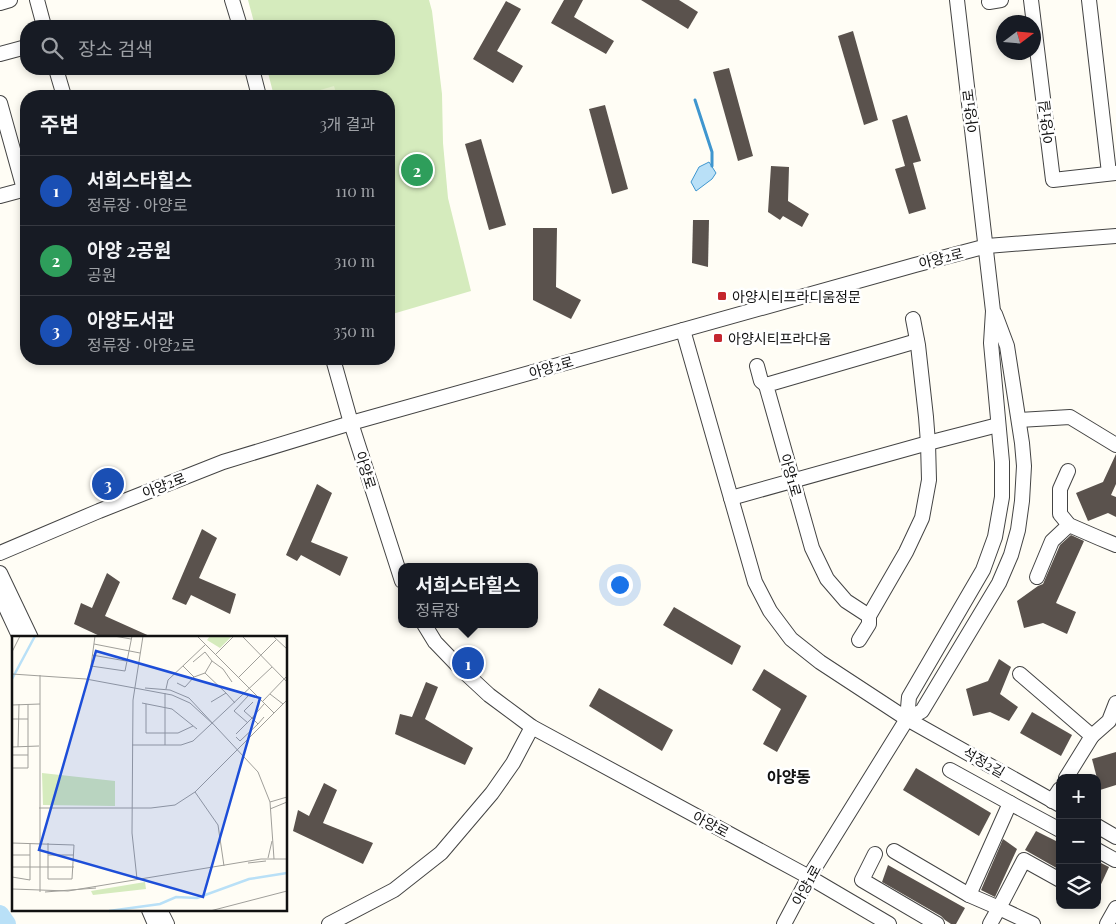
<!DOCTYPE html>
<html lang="ko">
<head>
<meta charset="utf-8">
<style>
	body { margin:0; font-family:"Playfair Display","Noto Sans KR",serif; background:#20242c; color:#f1f3f6 }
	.controls { position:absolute; right:15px; bottom:15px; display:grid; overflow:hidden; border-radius:10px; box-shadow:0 2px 8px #0003 }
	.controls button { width:45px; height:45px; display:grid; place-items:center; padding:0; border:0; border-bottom:1px solid #363941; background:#171b24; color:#f1f3f6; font:25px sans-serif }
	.compass { position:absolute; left:996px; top:15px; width:45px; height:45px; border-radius:50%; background:#171b24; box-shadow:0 2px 8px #0003; rotate:74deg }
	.you { position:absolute; left:619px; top:584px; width:18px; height:18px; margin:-12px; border:4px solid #fff; border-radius:50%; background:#1a73e8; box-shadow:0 0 0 8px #1a73e833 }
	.badge { display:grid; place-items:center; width:32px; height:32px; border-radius:50%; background:#d93025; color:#fff; font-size:16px; font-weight:700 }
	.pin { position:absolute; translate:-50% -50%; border:2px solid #fff; box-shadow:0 1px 5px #0006 }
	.popup { position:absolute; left:398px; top:563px; width:140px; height:65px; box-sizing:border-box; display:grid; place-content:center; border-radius:10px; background:#171b24; filter:drop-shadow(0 1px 4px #0005); font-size:16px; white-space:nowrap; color:#9ea1a6 }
	.popup b { font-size:19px; color:#f1f3f6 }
	.popup::after { content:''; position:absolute; left:50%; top:100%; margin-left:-10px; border:10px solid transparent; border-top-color:#171b24 }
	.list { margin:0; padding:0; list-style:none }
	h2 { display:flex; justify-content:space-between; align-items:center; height:65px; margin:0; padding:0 20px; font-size:21px }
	h2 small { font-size:16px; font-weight:400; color:#9ea1a6 }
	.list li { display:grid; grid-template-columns:32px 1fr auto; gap:15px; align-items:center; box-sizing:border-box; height:70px; padding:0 20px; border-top:1px solid #363941 }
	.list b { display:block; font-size:19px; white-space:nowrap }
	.list p { margin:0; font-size:16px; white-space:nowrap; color:#9ea1a6 }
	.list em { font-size:16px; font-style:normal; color:#9ea1a6 }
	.icon { flex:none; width:28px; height:28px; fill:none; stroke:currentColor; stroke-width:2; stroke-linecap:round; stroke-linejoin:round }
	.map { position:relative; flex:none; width:1116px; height:924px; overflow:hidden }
	.search { position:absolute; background:#171b24; box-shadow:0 2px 8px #0003; left:20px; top:20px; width:375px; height:55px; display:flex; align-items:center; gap:12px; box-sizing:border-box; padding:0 18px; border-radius:20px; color:#9ea1a6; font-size:19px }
	.panel { position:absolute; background:#171b24; box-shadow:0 2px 8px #0003; left:20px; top:90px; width:375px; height:275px; border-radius:20px }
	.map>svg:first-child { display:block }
	.green { fill:#d5ebbd }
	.pitch { fill:#e6f2cf }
	.water { fill:#b9e0f7; stroke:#3f96cf }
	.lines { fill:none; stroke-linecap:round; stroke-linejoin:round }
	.stream { stroke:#3f96cf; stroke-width:3 }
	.river { stroke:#b9e0f7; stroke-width:18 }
	.building { fill:#5a524d }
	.minor-casing { stroke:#444; stroke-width:16 }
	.minor { stroke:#fff; stroke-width:14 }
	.poi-dot { fill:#c4262e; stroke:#fff; stroke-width:2 }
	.labels { text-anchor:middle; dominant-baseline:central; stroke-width:5; stroke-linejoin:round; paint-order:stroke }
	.street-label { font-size:14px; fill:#111; stroke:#fff }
	.poi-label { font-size:14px; fill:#111; stroke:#fff; text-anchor:start }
	.quarter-label { font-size:16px; font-weight:bold; fill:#111; stroke:#fff }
	.inset-river { fill:none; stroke:#b9e0f7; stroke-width:2.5 }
	.inset-road { fill:none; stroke:#a09f9a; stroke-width:1 }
	.view { fill:#1d4ed8; fill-opacity:0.15; stroke:#1d4ed8; stroke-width:2.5 }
	.inset-edge { fill:none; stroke:#111; stroke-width:2.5 }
</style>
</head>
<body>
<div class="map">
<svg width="1116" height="924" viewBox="0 0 1116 924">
	<rect width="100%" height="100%" fill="#fffdf5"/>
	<polygon class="green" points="248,0 429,0 432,11 442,94 443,143 448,198 471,291 389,315 389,96 274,96 267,69 389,69 389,26 255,26"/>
	<polygon class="pitch" points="334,86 337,96 303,96 303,95"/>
	<polygon class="water" points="709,162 716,173 712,179 696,191 691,182 699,167"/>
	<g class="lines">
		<polyline class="stream" points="695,100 712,152 712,166"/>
		<polyline class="river" points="0,914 7,924"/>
	</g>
	<g class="building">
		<polygon points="564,0 583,0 574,17 614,41 606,54 551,23"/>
		<polygon points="641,0 679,0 698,12 688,29"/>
		<polygon points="506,1 521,9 497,51 523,66 513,83 473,59"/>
		<polygon points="853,31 878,120 864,125 838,36"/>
		<polygon points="729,68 753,156 738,161 713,72"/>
		<polygon points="605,105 628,189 612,194 589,109"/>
		<polygon points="907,115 921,161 913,163 926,209 909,214 895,169 905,166 892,120"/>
		<polygon points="481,139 506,225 489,230 465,144"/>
		<polygon points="771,166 789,167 788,201 809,214 802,227 783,216 780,220 768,212"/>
		<polygon points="693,220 709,220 708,267 692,263"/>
		<polygon points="533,228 557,228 556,287 581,300 571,319 533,300"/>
		<polygon points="1116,454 1116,484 1111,495 1116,497 1116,517 1108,513 1088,521 1076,493 1103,482"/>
		<polygon points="317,484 332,493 311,542 348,557 340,576 301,555 297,561 286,555"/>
		<polygon points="202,529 217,538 199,578 236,594 230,614 191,595 186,605 172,599"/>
		<polygon points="1071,535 1084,541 1056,603 1076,612 1067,634 1043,623 1024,628 1017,601 1038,586 1043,584 1060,545"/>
		<polygon points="107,573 120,582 105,616 154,638 104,638 74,624 81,603 92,608"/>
		<polygon points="674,607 741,646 732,665 663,625"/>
		<polygon points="999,659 1011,667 1000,694 1018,707 1009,721 990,712 973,716 966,689 988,681"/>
		<polygon points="764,669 807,696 777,752 763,744 781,709 752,690"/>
		<polygon points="426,682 438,687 425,719 473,748 465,765 395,734 400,714 412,717"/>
		<polygon points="599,688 673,730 662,751 589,706"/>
		<polygon points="1032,712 1072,735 1061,756 1020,733"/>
		<polygon points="1116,752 1116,785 1100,790 1092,759"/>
		<polygon points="916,768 991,813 979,836 903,790"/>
		<polygon points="324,783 337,790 323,823 373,843 363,864 293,831 298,810 309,816"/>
		<polygon points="1036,831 1060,843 1060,870 1025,850"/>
		<polygon points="1003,839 1017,849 995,897 981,890"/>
		<polygon points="1097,861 1109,867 1097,893"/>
		<polygon points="888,865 965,908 956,924 951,924 945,920 941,916 882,882"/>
	</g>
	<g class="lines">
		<defs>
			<g id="minor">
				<polyline points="37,0 44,26"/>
				<polyline points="232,0 240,26"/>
				<polyline points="1031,0 1053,180 1116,173"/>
				<polyline points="1089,0 1109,173"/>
				<polyline points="989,2 1001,0"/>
				<polyline points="0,3 10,0"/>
				<polyline points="0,54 26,47"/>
				<polyline points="56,69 64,96"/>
				<polyline points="252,69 259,96"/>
				<polyline points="0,103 24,189"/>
				<polyline points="0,196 26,189"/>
				<polyline points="683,330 755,582 770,611 791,639 820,662 907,719 1060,805"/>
				<polyline points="333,359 351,423 402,581"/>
				<polyline points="757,366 761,381 766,385"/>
				<polyline points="1019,420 1070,417 1116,445"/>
				<polyline points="1068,471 1060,489 1060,514 1069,525 1099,538 1116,545"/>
				<polyline points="731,498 928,443 998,425"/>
				<polyline points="0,553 99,511 223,462 351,423 915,265 987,246 1116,236"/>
				<polyline points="0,573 31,638"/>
				<polyline points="1037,577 1052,541 1069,525"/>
				<polyline points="0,595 20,638"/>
				<polyline points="869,616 846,601 827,579 812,548 766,385 917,341"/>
				<polyline points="869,616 906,552 922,518 929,480 928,443 926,417 918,345 913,319"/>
				<polyline points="424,624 435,642 461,669 489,695 532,727 809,877 889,924"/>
				<polyline points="859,640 869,624 869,616"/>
				<polyline points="1020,674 1092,736 1066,778"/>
				<polyline points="907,719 922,711 999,583 1011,555 1018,530 1022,501 1024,466 1022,443 1007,346 995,314"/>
				<polyline points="1092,736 1109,721 1116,703"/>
				<polyline points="950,770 1010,803"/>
				<polyline points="1052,801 1060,789"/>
				<polyline points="1097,826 1116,837"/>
				<polyline points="1097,850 1115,860"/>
				<polyline points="894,851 969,895 999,908 990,924"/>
				<polyline points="875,854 862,880 937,924"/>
				<polyline points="969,895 1010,803 1060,830"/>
				<polyline points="149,910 155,924"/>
				<polyline points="160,910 167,924"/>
				<polyline points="329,924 394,890 441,853 492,793 513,763 532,727"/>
				<polyline points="784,924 809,877 907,719 909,697 983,570 995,537 1002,497 1002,462 991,343 993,311 957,0"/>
				<polyline points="1033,924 999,908 1024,860 1060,880"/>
				<polyline points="1107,924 1116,908"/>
			</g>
		</defs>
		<use href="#minor" class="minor-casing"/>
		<use href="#minor" class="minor"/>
	</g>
	<g class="poi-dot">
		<rect x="717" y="291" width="10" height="10" rx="2.5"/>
		<rect x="713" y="333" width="10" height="10" rx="2.5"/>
	</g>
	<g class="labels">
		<g class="street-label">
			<text transform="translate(970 111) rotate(-97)">아양1로</text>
			<text transform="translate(1046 122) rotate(-97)">아양1길</text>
			<text transform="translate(941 258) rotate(-14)">아양2로</text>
			<text transform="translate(551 367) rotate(-16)">아양2로</text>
			<text transform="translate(366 470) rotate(73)">아양로</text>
			<text transform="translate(791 475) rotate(74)">아양1로</text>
			<text transform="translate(164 485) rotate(-21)">아양2로</text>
			<text transform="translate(984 762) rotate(30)">석정2길</text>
			<text transform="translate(711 824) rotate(28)">아양로</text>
			<text transform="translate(806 885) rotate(-61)">아양1로</text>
		</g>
		<g class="poi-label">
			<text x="732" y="296">아양시티프라디움정문</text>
			<text x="728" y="338">아양시티프라다움</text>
		</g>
		<g class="quarter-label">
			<text x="789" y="776">아양동</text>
		</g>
	</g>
	<g transform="translate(12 636)">
		<rect width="275" height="275" fill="#fffdf5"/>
		<path d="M198,0H220L208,12L195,4ZM30,137L103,145V170L31,169ZM133,246L134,253L81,259L79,255Z" fill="#d5ebbd"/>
		<path class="inset-river" d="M0,43L23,0M97,275L148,268L164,261L185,262L237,243L275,237"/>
		<path class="inset-road" d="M102,0L119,3M185,0L262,77M230,0L275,46M261,0L275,13M82,8L128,17M0,16L8,0M80,19L114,25M203,19L222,0M200,25L211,33L220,46M181,26L193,16L200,25L193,37L214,57M79,30L113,35L120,0M171,30L182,41L193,37M78,37L83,0M0,38L74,43L160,59L178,67L201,88M226,42L264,4M165,47L173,51L182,41M133,52L158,54L177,62L246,136L258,166L262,223M154,53L156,44L193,9M258,58L271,68M199,66L214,57L223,67M241,66L232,75L240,82L252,68M250,66L275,40M130,67L160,73L185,93M134,68V97H166L181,90M0,69L28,68M0,83H16M236,87L222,75L237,59M224,98L240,82L246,88L252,81M224,101L228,105L246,88M120,109H169L181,105L260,31M153,109V57M0,111L27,110M6,111L7,68M0,119H16M0,132H16V68M183,156L206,189L212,230M258,166L275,161M27,172H139L163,169L183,156L275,64M258,173L275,166M0,207L62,209L60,243H36V231H18V244L0,241M36,207V231H62M0,219H18M36,219H62M256,222L260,205M236,227L254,225M0,231H18V207M125,243L120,197L121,64L131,0M0,253L56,255L249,223H275M28,256V39M33,256L84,252M198,275L275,255"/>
		<path class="view" d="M84,15L248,62L191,261L27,214Z"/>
		<rect width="275" height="275" class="inset-edge"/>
	</g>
</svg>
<div class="controls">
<button>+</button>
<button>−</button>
<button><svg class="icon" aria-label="layers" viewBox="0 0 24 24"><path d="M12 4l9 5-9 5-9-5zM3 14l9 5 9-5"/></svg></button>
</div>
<svg class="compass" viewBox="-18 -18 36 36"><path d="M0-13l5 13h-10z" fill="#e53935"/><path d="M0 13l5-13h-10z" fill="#9ea1a6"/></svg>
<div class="you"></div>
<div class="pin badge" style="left:468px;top:663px;background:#1a4fb4">1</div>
<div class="popup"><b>서희스타힐스</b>정류장</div>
<div class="pin badge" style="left:417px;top:170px;background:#2e9e5b">2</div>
<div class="pin badge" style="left:108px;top:484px;background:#1a4fb4">3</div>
<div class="search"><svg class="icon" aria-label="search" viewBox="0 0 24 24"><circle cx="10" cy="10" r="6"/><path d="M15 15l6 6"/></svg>장소 검색</div>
<section class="panel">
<h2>주변<small>3개 결과</small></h2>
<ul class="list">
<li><span class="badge" style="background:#1a4fb4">1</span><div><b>서희스타힐스</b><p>정류장 · 아양로</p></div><em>110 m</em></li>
<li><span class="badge" style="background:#2e9e5b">2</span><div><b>아양 2공원</b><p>공원</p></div><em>310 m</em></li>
<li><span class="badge" style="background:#1a4fb4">3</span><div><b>아양도서관</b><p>정류장 · 아양2로</p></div><em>350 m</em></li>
</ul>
</section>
</div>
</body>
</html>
